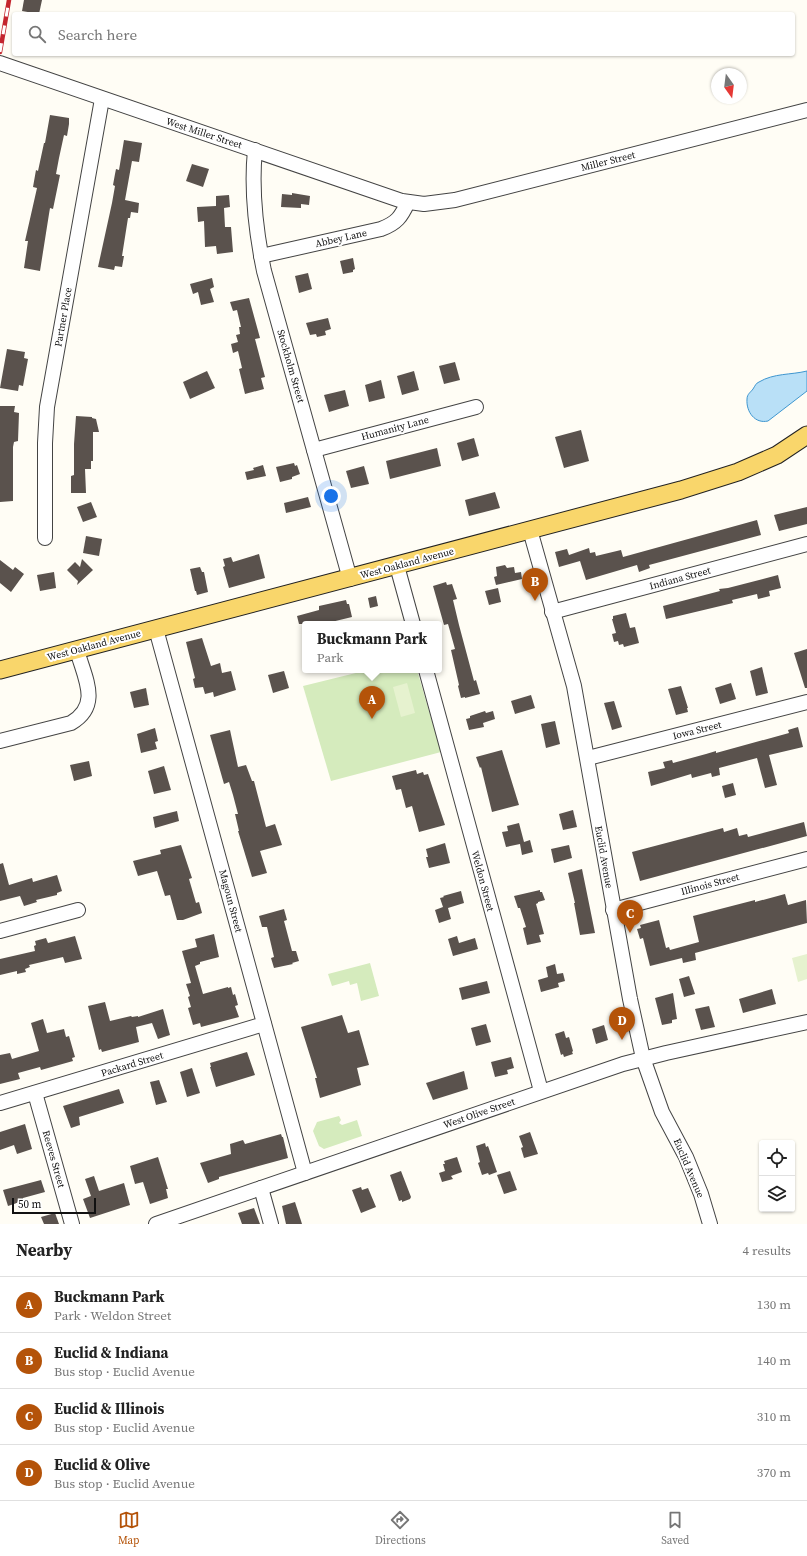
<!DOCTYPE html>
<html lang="en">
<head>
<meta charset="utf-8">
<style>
	body { margin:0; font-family:"Source Serif 4",serif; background:#f2f2f2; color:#222 }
	.controls { position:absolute; right:12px; bottom:12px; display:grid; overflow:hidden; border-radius:4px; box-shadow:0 1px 3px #0004 }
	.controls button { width:36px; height:36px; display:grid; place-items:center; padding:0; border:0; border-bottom:1px solid #e0e0e0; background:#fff; color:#222; font:20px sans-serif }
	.compass { position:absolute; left:711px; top:68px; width:36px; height:36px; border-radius:50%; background:#fff; box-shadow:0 1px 3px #0004; rotate:166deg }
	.scale { position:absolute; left:12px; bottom:10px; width:84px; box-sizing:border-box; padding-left:4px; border:2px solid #111; border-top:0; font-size:11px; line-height:14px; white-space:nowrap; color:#111; -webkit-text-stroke:3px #fff; paint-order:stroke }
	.you { position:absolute; left:331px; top:496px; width:14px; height:14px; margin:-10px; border:3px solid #fff; border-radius:50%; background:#1a73e8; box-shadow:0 0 0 6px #1a73e833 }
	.badge { display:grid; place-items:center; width:26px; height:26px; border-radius:50%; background:#b45309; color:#fff; font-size:13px; font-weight:700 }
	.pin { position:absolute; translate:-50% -33px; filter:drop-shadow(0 1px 2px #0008) }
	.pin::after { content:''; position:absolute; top:21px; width:14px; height:12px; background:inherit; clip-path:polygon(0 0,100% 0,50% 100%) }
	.popup { position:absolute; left:302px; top:621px; width:140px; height:52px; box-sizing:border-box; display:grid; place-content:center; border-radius:4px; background:#fff; filter:drop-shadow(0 1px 3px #0005); font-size:13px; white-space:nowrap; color:#767676 }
	.popup b { font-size:15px; color:#222 }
	.popup::after { content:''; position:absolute; left:50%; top:100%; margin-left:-8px; border:8px solid transparent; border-top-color:#fff }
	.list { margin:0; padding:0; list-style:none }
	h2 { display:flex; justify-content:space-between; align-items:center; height:52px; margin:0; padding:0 16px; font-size:17px }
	h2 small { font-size:13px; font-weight:400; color:#767676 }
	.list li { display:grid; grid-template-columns:26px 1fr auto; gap:12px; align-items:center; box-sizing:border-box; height:56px; padding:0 16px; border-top:1px solid #e0e0e0 }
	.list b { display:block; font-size:15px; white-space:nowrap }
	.list p { margin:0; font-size:13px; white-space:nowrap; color:#767676 }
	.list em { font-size:13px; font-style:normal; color:#767676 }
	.icon { flex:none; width:22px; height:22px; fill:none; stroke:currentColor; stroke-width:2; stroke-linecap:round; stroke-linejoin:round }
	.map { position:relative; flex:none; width:807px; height:1224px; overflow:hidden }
	.search { position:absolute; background:#fff; box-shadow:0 1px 3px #0004; left:12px; right:12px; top:12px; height:44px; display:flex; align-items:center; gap:10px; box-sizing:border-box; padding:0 14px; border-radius:4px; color:#767676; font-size:15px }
	.sheet { height:276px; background:#fff }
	nav { display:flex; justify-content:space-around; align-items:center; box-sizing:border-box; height:56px; border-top:1px solid #e0e0e0; background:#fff; font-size:11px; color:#767676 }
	nav a { display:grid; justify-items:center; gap:2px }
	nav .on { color:#b45309 }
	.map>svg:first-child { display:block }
	.green { fill:#d5ebbd }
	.pitch { fill:#e6f2cf }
	.water { fill:#b9e0f7; stroke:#3f96cf }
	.building { fill:#5a524d }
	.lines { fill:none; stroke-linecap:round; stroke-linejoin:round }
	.minor-casing { stroke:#444; stroke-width:16 }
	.major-casing { stroke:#222; stroke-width:19 }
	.minor { stroke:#fff; stroke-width:14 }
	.major { stroke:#f9d66b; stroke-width:17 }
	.rail-casing { stroke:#c4262e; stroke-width:4.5 }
	.rail { stroke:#fff; stroke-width:3; stroke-dasharray:9; stroke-linecap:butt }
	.labels { text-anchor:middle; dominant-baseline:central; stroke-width:4; stroke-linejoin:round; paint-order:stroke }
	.street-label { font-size:10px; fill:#111; stroke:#fff }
</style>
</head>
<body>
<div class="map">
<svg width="807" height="1224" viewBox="0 0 807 1224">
	<rect width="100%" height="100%" fill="#fffdf5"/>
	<g class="green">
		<polygon points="368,670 417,670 441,752 331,781 303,686"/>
		<polygon points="370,963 379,996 361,1001 357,983 350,985 349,981 332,986 328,974"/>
		<polygon points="339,1116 341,1120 339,1123 342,1125 357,1120 362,1136 324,1149 319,1146 313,1131 317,1122"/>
	</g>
	<g class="pitch">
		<polygon points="407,683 415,713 401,717 393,687"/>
		<polygon points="807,954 807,979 798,982 792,958"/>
	</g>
	<path class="water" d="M807,371V391L768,421C755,424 746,412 747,399C747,394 751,392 753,389C755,386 756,383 759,382C774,373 791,375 807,371Z"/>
	<g class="building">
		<polygon points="24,0 42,0 39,14 22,11"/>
		<polygon points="50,115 69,118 69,124 67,136 64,135 59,158 56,174 60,175 53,209 50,208 49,214 40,271 24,268 28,241 25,241 37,188 33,187 36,170 38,171 44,143 45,143"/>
		<polygon points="124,140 142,143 139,162 132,161 125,200 139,203 138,213 131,212 130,218 128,218 122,256 124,256 122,267 115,266 114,270 98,267 112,203 115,186 113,185 115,174 116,169 119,170"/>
		<polygon points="192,164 209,169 203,187 186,181"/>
		<polygon points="292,193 310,196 309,205 301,204 301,208 281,207 282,194 292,195"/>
		<polygon points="229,195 230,207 224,208 225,227 231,227 233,252 217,254 216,246 205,247 204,221 198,222 197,207 216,206 216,196"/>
		<polygon points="353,258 355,269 353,270 353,272 343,274 340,261"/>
		<polygon points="308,273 312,289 299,293 295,276"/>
		<polygon points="212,278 214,287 210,289 214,302 201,305 198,292 193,294 190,284"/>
		<polygon points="249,298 260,338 255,339 265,377 261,378 264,389 245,394 239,369 242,368 238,351 233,353 231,344 238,342 236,335 240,334 239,327 241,327 237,310 233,311 230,302"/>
		<polygon points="328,318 331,329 325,331 326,335 317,337 316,334 310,335 306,323"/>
		<polygon points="7,349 25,352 24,358 28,359 23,386 19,385 18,391 0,388"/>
		<polygon points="455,362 460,380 444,384 439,366"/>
		<polygon points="207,371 215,388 190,399 183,382"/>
		<polygon points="414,371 419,390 402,395 397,376"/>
		<polygon points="381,380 385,398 369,402 365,385"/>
		<polygon points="345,390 349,406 329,412 324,395"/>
		<polygon points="0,406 15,406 14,412 19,413 18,441 14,442 13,447 13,501 0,502"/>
		<polygon points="76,416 92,417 92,418 96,419 99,432 93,432 93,461 91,461 91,469 85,469 86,493 71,493 71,476 74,475 74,444"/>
		<polygon points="581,430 589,461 564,468 555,437"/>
		<polygon points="474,438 479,456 462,461 457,443"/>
		<polygon points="437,448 441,466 390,479 386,461"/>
		<polygon points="294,463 295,466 297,465 300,474 292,477 292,479 280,482 276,467"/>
		<polygon points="263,465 266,476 247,480 245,472 254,470 253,468"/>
		<polygon points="364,466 369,484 351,488 346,471"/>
		<polygon points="495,492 500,508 469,516 465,500"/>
		<polygon points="308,497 311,507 286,513 284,503"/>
		<polygon points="91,502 97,517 83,522 77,507"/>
		<polygon points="807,507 807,524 779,531 774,515"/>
		<polygon points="757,520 761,535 649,565 650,568 639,572 637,565 586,580 580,561 559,567 555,552 567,549 569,555 589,548 590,553 595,552 596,556 621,550 623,557"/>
		<polygon points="86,536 102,539 99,556 83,553"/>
		<polygon points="259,554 265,578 229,588 223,567 225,566 223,559 231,557 233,562"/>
		<polygon points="82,559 93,570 77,585 78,581 67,570 75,562 80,567"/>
		<polygon points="0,560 13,570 15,567 24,574 11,592 0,583"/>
		<polygon points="505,565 507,568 514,567 515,573 521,572 522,579 496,585 494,577 497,576 496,567"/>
		<polygon points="200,567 202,572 204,572 208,592 197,595 196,591 195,591 190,569"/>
		<polygon points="54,572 56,588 40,591 37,575"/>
		<polygon points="778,575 781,588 769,591 770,596 758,599 757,594 732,600 733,603 666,619 663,606 720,591 719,589 728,588"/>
		<polygon points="446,582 447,585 452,584 457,599 453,600 459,625 474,681 476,680 480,694 465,698 465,697 461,698 458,686 459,685 451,650 455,649 448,624 444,625 433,586"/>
		<polygon points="498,588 501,602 489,605 485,591"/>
		<polygon points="376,596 378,606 370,608 368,598"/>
		<polygon points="346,600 347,604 349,604 352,617 323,624 299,624 297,616 319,610 319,606"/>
		<polygon points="626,613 630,628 635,627 639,643 624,647 623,644 619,645 618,641 614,642 612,634 616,633 612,619 613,619 613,616"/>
		<polygon points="202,638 211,666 220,663 222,673 231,671 236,690 214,697 213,692 205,694 203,687 195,688 193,679 195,678 186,642"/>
		<polygon points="807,649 807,688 805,688 794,653"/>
		<polygon points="762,667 768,693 756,696 750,671"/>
		<polygon points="284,671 289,688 273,693 268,675"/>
		<polygon points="731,683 736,699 720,704 715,688"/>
		<polygon points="681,686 688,708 687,708 688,712 676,715 668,689"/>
		<polygon points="146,688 149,705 134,708 130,692"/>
		<polygon points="531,695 535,708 515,714 511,701"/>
		<polygon points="614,701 622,727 612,730 604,703"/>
		<polygon points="485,711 486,713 493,711 495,719 483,723 484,727 469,730 466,719 470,718 470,716"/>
		<polygon points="555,721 560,744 546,748 541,724"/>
		<polygon points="798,727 803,747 769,755 777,785 765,788 757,758 719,768 720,775 712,777 711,773 692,778 691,774 651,786 648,772 665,768 663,762 672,760 673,763 706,754 716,751 716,753 789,733 788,730"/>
		<polygon points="155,728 158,741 155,742 157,749 141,753 137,734"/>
		<polygon points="230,730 238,767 246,765 252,781 254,781 266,827 275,824 282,845 260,851 267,873 252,877 238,831 239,831 235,814 238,814 233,795 229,782 224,784 210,735"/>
		<polygon points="502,750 519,805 492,812 481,767 480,768 476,757"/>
		<polygon points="89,761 92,776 74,781 70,765"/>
		<polygon points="164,766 171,790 154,794 148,771"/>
		<polygon points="416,770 417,774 423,772 424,775 428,774 445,825 419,832 412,806 406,808 401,789 396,790 392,776"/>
		<polygon points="733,783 736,795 725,798 722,786"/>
		<polygon points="573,810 577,827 563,830 559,814"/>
		<polygon points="177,811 179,821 155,828 153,817"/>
		<polygon points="804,822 807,836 640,881 632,852 723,828 724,832 737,828 739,836 747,834 748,837"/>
		<polygon points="519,823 524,842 530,840 533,852 522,855 520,844 506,847 502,832 508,831 507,826"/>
		<polygon points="445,843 450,863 429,868 426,857 428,857 426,849"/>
		<polygon points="181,845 192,878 189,879 196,903 199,902 202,913 183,920 177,920 170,895 165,896 157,871 138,876 133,861 161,854 160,850"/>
		<polygon points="569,845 572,858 554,863 551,849"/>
		<polygon points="3,863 9,885 32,878 33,882 57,875 62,891 57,893 57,895 36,900 37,902 24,906 20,896 0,901 0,864"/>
		<polygon points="582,869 595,933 580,935 574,903 575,903 568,873"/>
		<polygon points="540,890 540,892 542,892 545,900 538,902 538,903 536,904 544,934 539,935 541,942 527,945 523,928 526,927 520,908 518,908 514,896"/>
		<polygon points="461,891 464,903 448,908 451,919 439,923 435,910 443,907 440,898 444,897 443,896"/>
		<polygon points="785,894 788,905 806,900 807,923 695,953 696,960 683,963 682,958 650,966 643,938 640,939 637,929 641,928 640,925 659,920 666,948 669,947 670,950 699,942 693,916 755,900 755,902"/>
		<polygon points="284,909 287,920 284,921 292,951 296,951 299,961 292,963 293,964 274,968 271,958 274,957 267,927 262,927 259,916"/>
		<polygon points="214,934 219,957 200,962 200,964 195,966 203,994 228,987 228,988 231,987 233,995 235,994 238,1005 235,1006 239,1017 201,1027 200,1023 193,1025 188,1008 191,1007 188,997 190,996 186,984 191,983 182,951 197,947 195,939"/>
		<polygon points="75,936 82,959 65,963 63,957 29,965 30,967 25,969 26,972 17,974 17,971 0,975 0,959 35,951 34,946 36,945 35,941 46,938 48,943"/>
		<polygon points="457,936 459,943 475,938 478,949 453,956 448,939"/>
		<polygon points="555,964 557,974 563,973 565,981 558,983 559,987 541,992 538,980 548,977 546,967"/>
		<polygon points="689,976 695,994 684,997 679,979"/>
		<polygon points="487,981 490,993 462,1000 459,988"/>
		<polygon points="772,989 776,1004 743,1013 739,999"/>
		<polygon points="673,993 677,1019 672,1020 672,1023 662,1025 655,998"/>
		<polygon points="105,1002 110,1021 131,1016 132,1017 138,1016 138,1017 163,1009 170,1035 158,1039 152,1023 136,1027 139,1042 102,1052 101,1049 99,1050 88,1006"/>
		<polygon points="709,1006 715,1027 701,1030 695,1009"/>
		<polygon points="342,1015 348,1033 359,1030 369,1065 357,1068 361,1085 320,1098 315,1078 317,1078 301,1027"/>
		<polygon points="43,1019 47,1033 64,1029 66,1037 69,1036 75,1057 72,1058 73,1061 41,1070 40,1067 18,1073 20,1079 0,1084 0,1055 10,1053 12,1059 39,1051 31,1023"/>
		<polygon points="486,1024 491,1042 476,1046 471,1028"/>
		<polygon points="604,1025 608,1040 596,1044 592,1029"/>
		<polygon points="564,1031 566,1038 569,1037 573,1051 572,1052 573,1054 564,1057 563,1054 561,1055 555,1034"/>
		<polygon points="247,1052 255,1075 216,1087 210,1067 211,1067 210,1063"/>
		<polygon points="511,1057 514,1068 507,1070 508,1074 495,1077 491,1062"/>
		<polygon points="192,1068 200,1093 187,1097 180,1072"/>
		<polygon points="464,1071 468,1089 433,1100 426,1083"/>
		<polygon points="159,1080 167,1102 156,1105 150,1082"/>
		<polygon points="119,1089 124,1103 79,1117 80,1125 71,1128 63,1106"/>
		<polygon points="25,1124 32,1149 17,1154 14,1145 0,1150 0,1132"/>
		<polygon points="530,1132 538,1154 524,1158 521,1148 523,1147 519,1136"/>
		<polygon points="281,1134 282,1137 283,1137 288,1158 219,1177 219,1179 208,1183 200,1163 231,1154 230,1144 243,1140 245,1144"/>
		<polygon points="485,1143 486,1147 488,1146 497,1172 489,1175 488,1173 482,1175 478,1163 480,1162 476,1146"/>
		<polygon points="158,1157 168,1189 166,1189 168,1198 150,1204 143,1182 135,1184 130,1166"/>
		<polygon points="457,1157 462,1172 451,1176 453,1179 442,1182 439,1173 445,1171 443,1164 445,1164 444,1161"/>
		<polygon points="401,1171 411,1197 410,1199 402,1202 402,1200 399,1201 390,1175"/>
		<polygon points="510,1171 517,1190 504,1194 497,1175"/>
		<polygon points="94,1176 99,1191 124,1183 130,1205 90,1218 83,1199 91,1196 85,1179"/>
		<polygon points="41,1180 45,1192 23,1198 23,1201 8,1206 3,1190"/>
		<polygon points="361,1187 362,1190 368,1188 376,1207 361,1213 352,1190"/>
		<polygon points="295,1202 302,1224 286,1224 282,1206"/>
		<polygon points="254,1208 260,1224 242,1224 238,1213"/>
		<polygon points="55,1213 59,1224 44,1224 41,1217"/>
	</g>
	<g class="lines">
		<defs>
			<g id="minor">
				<polyline points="0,63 402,201 424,204 455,200 807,110"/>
				<path d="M255,150C251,189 256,232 264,271L350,579"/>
				<path d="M261,256L381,229C397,223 401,217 408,202"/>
				<polyline points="314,450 476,407"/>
				<polyline points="530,530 574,686 630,999 643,1058 662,1112 686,1157 701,1194 710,1224"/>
				<polyline points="45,538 45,443 47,407 102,99"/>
				<polyline points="397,566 413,624"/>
				<polyline points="552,612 807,544"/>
				<polyline points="156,629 305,1173"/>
				<polyline points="426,670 541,1091"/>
				<path d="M0,741L71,723C102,705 84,677 77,650"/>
				<polyline points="588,758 807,702"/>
				<polyline points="613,910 807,859"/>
				<polyline points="0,931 78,910"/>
				<polyline points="35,1093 72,1224"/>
				<polyline points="0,1103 264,1024"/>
				<polyline points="261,1188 271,1224"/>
				<polyline points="156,1224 623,1064 666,1053 807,1022"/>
			</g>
			<polyline id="major" points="0,670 681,490 738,472 777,455 807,435"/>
		</defs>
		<use href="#minor" class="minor-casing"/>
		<use href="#major" class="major-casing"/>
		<use href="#minor" class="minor"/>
		<use href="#major" class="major"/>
		<defs>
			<polyline id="rail" points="0,52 9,0"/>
		</defs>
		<use href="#rail" class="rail-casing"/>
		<use href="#rail" class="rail"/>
	</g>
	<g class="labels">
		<g class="street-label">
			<text transform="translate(204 133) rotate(18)">West Miller Street</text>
			<text transform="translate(608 161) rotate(-14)">Miller Street</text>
			<text transform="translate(341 238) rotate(-13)">Abbey Lane</text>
			<text transform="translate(63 317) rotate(-80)">Partner Place</text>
			<text transform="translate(291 366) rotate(74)">Stockholm Street</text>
			<text transform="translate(395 428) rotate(-15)">Humanity Lane</text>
			<text transform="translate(407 563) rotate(-15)">West Oakland Avenue</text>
			<text transform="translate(680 578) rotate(-15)">Indiana Street</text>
			<text transform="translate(94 645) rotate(-15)">West Oakland Avenue</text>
			<text transform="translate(697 730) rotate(-14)">Iowa Street</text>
			<text transform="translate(604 857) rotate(80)">Euclid Avenue</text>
			<text transform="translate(483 881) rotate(75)">Weldon Street</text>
			<text transform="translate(710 884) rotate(-15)">Illinois Street</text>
			<text transform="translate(231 901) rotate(75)">Magoun Street</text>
			<text transform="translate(132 1064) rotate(-17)">Packard Street</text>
			<text transform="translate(479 1113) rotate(-19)">West Olive Street</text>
			<text transform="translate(54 1159) rotate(74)">Reeves Street</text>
			<text transform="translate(689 1168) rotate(67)">Euclid Avenue</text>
		</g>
	</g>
</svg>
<div class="controls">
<button><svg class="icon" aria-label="locate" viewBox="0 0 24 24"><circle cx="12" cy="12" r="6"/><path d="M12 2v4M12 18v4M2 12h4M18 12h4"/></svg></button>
<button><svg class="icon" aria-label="layers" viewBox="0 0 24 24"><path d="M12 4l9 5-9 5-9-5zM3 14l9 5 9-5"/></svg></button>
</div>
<svg class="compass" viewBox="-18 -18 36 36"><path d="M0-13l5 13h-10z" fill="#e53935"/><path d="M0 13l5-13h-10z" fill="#767676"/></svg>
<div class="scale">50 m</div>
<div class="you"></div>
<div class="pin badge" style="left:372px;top:719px">A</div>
<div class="popup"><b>Buckmann Park</b>Park</div>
<div class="pin badge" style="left:535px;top:601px">B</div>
<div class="pin badge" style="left:630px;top:933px">C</div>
<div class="pin badge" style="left:622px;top:1040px">D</div>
<div class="search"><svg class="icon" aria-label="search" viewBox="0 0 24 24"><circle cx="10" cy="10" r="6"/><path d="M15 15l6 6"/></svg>Search here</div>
</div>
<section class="sheet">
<h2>Nearby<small>4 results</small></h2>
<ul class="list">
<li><span class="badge">A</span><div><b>Buckmann Park</b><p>Park · Weldon Street</p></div><em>130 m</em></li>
<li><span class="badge">B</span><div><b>Euclid &amp; Indiana</b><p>Bus stop · Euclid Avenue</p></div><em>140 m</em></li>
<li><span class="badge">C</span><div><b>Euclid &amp; Illinois</b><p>Bus stop · Euclid Avenue</p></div><em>310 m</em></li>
<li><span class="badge">D</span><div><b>Euclid &amp; Olive</b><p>Bus stop · Euclid Avenue</p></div><em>370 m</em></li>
</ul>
</section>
<nav>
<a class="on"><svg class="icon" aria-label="map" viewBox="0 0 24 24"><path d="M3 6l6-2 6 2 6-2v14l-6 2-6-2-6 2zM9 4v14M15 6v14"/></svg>Map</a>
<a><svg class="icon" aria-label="directions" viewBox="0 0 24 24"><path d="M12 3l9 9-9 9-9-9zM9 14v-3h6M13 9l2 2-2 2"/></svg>Directions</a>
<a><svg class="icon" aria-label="saved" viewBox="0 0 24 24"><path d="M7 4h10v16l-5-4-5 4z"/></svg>Saved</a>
</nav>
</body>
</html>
